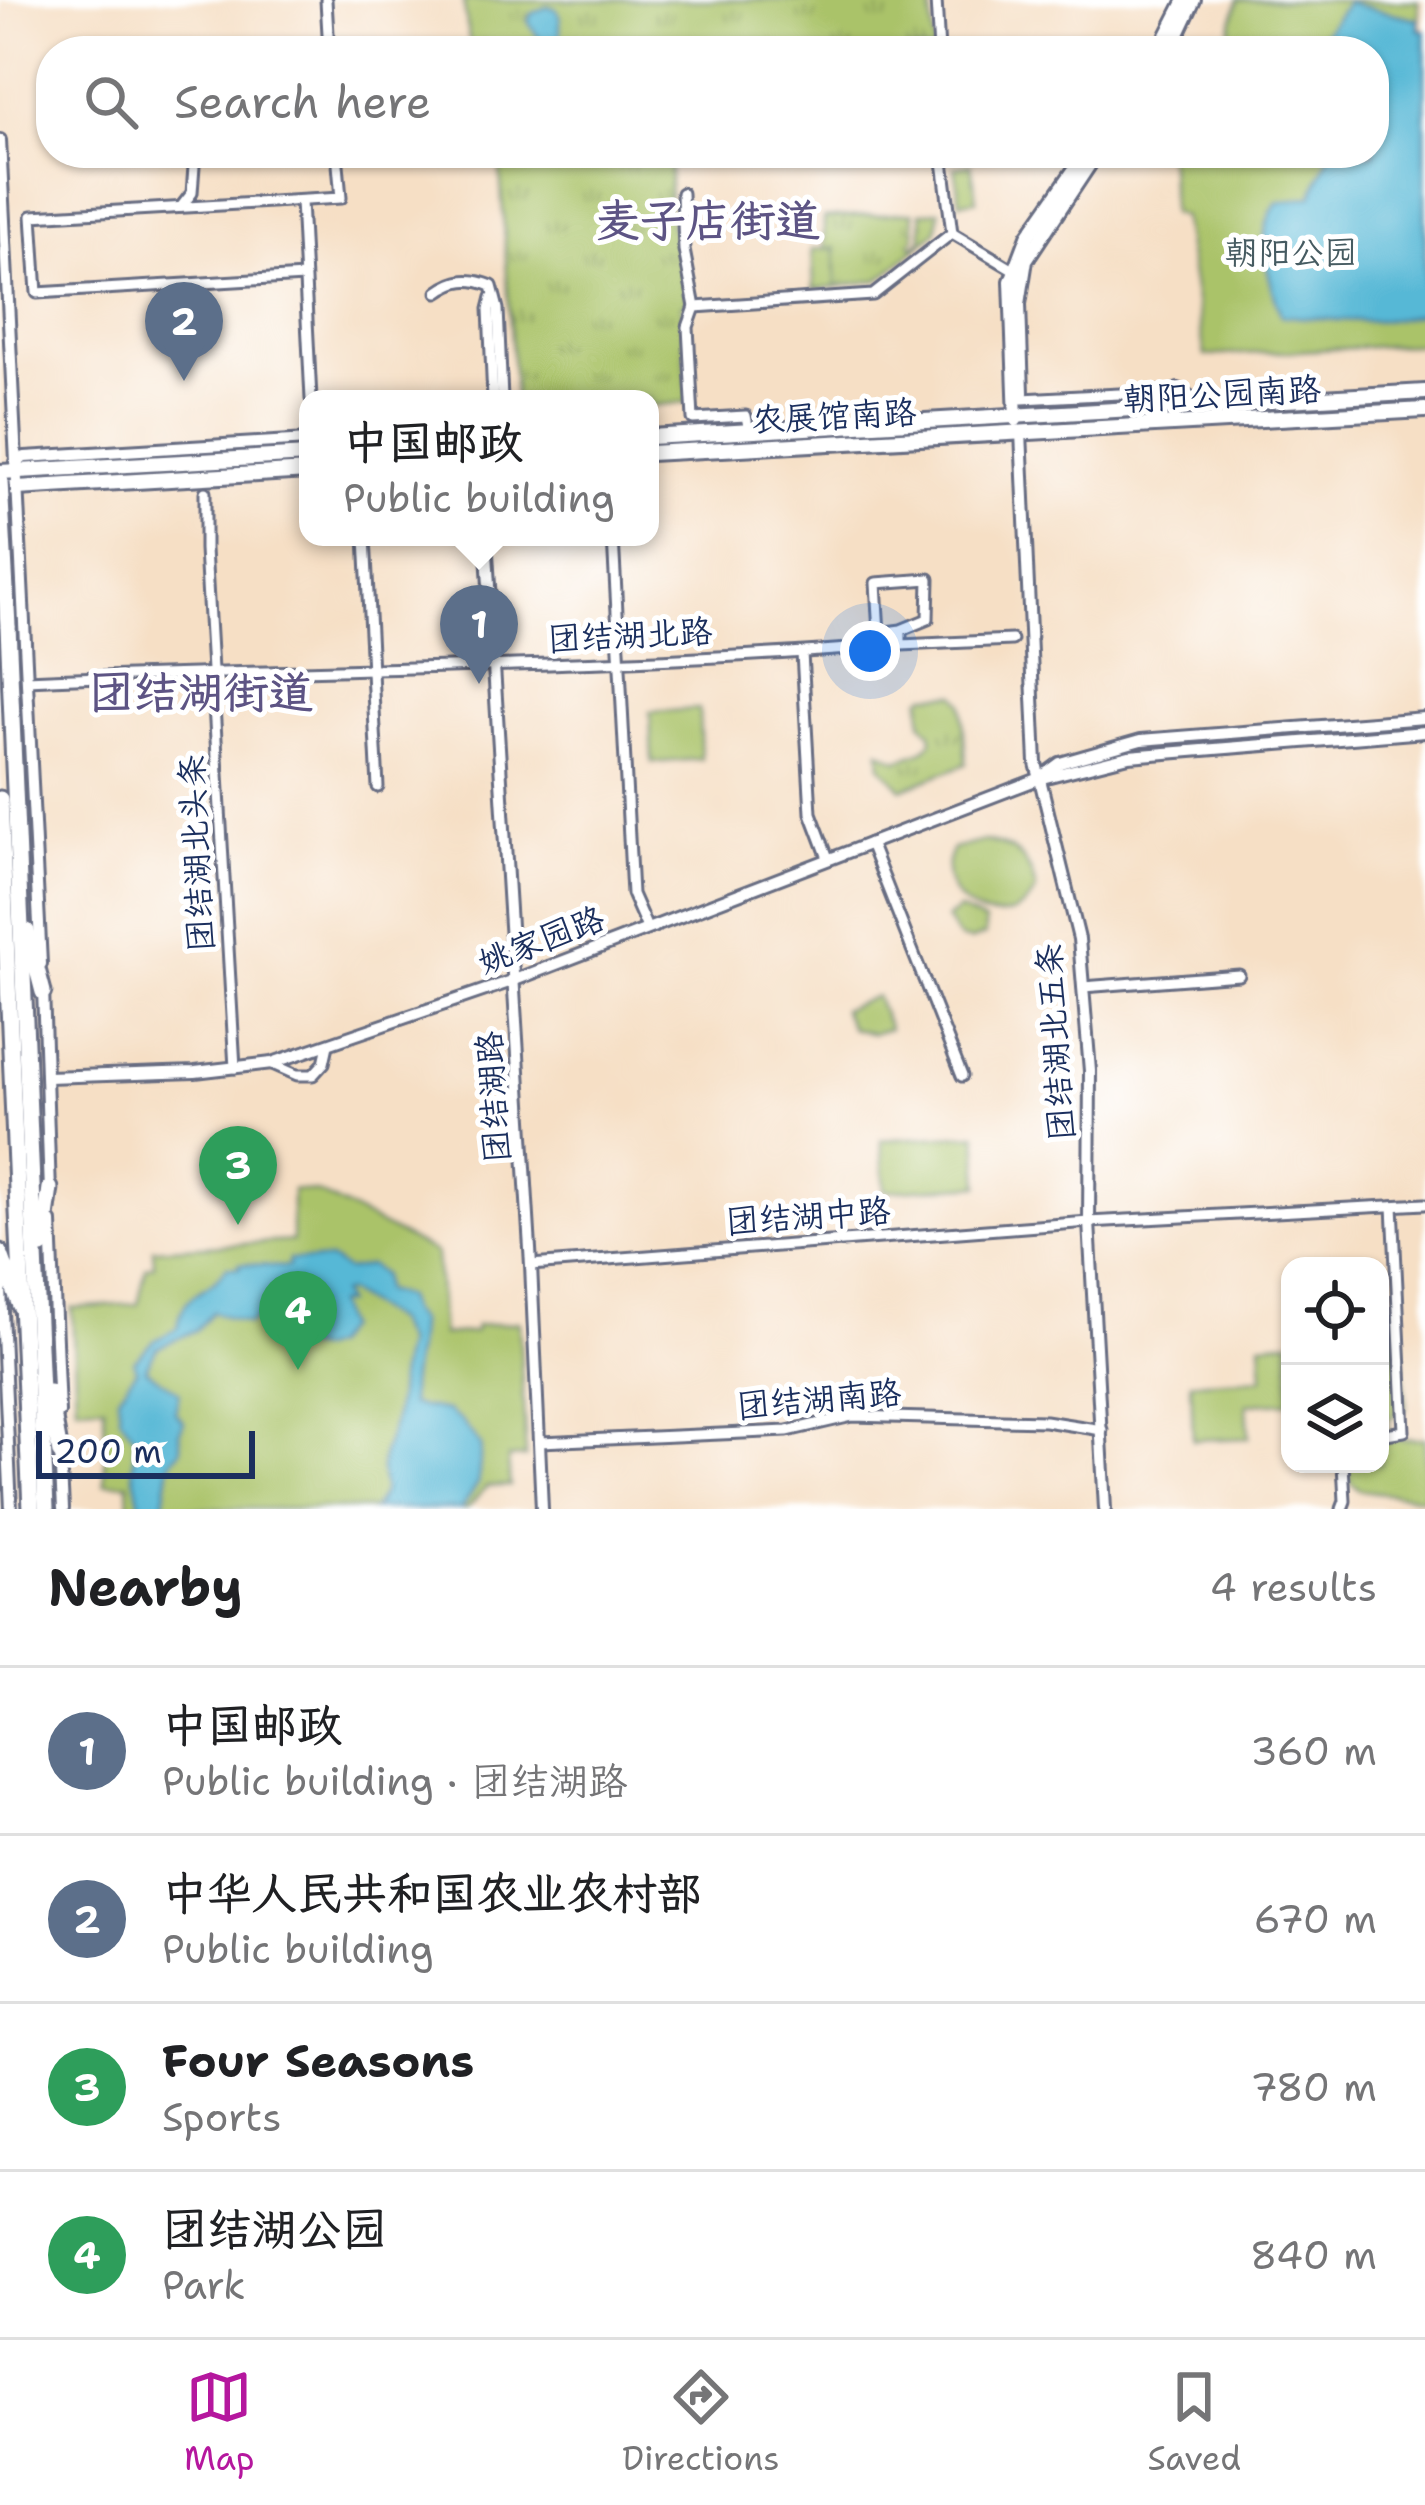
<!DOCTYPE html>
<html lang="en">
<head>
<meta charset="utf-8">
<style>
	body { margin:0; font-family:"Shantell Sans","LXGW WenKai TC",sans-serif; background:#f6f6f6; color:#202124 }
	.controls { position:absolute; right:36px; bottom:36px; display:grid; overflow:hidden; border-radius:24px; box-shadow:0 3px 9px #0004 }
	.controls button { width:108px; height:108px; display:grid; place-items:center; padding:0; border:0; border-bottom:3px solid #e0e0e0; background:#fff; color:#202124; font:60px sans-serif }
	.scale { position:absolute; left:36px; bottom:30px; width:219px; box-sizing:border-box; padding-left:12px; border:6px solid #1b2f5e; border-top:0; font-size:33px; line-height:42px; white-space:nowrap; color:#1b2f5e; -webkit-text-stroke:9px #fff; paint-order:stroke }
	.you { position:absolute; left:870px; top:651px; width:42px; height:42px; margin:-30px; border:9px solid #fff; border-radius:50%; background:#1a73e8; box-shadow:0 0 0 18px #1a73e833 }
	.badge { display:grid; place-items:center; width:78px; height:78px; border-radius:50%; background:#b5179e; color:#fff; font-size:39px; font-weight:700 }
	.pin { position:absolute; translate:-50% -99px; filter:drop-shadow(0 3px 6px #0008) }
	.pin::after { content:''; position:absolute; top:63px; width:42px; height:36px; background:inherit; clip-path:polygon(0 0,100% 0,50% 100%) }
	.popup { position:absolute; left:299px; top:390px; width:360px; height:156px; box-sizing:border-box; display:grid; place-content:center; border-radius:24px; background:#fff; filter:drop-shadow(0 3px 9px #0005); font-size:39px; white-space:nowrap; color:#757577 }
	.popup b { font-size:45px; color:#202124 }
	.popup::after { content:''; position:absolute; left:50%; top:100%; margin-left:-24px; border:24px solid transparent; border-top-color:#fff }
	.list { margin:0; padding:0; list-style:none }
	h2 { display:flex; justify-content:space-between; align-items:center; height:156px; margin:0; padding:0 48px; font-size:51px }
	h2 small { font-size:39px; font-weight:400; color:#757577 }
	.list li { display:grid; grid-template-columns:78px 1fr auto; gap:36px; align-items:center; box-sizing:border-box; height:168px; padding:0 48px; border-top:3px solid #e0e0e0 }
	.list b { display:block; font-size:45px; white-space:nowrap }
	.list p { margin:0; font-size:39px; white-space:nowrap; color:#757577 }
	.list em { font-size:39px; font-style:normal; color:#757577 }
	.icon { flex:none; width:66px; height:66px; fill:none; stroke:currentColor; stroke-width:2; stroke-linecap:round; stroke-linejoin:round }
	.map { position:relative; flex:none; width:1425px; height:1509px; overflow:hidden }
	.search { position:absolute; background:#fff; box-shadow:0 3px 9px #0004; left:36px; right:36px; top:36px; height:132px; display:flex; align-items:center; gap:30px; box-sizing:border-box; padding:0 42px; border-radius:48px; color:#757577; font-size:45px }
	.sheet { height:828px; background:#fff }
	nav { display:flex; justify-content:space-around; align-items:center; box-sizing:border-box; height:168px; border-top:3px solid #e0e0e0; background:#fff; font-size:33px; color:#757577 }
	nav a { display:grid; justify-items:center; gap:6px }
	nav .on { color:#b5179e }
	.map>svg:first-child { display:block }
	.grass { fill:url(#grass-tufts); stroke:#627964; stroke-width:3 }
	.green { fill:#aac369; stroke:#627964; stroke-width:3 }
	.water { fill:#57b8d6; stroke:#39749a; stroke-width:3 }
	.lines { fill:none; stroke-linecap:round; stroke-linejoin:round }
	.minor-casing { stroke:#686d82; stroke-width:15 }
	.tertiary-casing { stroke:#686d82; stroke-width:16 }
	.secondary-casing { stroke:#686d82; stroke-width:18 }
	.primary-casing { stroke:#686d82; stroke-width:20 }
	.trunk-casing { stroke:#686d82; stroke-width:21 }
	.minor { stroke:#fff; stroke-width:9 }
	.tertiary { stroke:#fff; stroke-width:10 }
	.secondary { stroke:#fff; stroke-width:12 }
	.primary { stroke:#fff; stroke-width:14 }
	.trunk { stroke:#fff; stroke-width:15 }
	.trunk-bridge-casing { stroke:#686d82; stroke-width:21; stroke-linecap:butt }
	.trunk-bridge { stroke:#fff; stroke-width:15 }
	.labels { text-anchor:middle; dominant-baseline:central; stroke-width:10; stroke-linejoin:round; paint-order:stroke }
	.park-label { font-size:33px; fill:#465b61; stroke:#fff }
	.street-label { font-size:33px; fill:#1b2f5e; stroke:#fff }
	.district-label { font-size:45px; font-weight:bold; fill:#5d5484; stroke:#fff }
</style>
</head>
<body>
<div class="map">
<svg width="1425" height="1509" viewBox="0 0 1425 1509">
	<defs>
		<pattern id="grass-tufts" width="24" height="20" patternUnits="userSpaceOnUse" patternTransform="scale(3)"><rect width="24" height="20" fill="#aac369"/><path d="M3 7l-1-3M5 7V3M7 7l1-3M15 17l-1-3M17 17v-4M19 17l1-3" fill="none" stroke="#8a9f5a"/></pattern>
	</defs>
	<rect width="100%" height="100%" fill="#fff"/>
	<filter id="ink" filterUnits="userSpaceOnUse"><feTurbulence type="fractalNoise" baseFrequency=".00833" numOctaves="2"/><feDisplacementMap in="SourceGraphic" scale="24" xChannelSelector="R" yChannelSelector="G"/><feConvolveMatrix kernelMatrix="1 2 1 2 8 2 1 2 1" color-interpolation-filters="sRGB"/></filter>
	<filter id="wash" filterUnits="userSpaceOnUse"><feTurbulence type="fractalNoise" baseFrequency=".004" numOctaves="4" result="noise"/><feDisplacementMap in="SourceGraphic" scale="48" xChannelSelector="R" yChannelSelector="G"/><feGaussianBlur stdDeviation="2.7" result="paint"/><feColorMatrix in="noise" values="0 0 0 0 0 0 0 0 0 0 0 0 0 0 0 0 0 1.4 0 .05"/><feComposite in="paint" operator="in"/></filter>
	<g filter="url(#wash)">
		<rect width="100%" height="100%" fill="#f6dfc5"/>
		<g class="grass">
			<polygon points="463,0 930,0 935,51 471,51"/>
			<polygon points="499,153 671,153 668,208 688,303 682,305 688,402 650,406 650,399 515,399"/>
			<polygon points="940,211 936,232 879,280 836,287 835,249 824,248 824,218 913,212 915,238 910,243 914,247 922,240 921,212"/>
			<polygon points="956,694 962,703 966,764 902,789 881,766 880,751 898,760 923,751 932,741 931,733 922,723 921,699 926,695"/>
		</g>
		<g class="green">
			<polygon points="1238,0 1418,1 1420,30 1425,30 1425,344 1205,356 1182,217 1171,213 1169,165 1165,153 1374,153 1374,51 1198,49 1204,39 1226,46"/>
			<polygon points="971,164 977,200 960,202 955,167"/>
			<polygon points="835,248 836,287 814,289 812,249"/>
			<polygon points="699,709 701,759 652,763 650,712"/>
			<path d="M984,841C1016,846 1030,859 1036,891C1005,945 925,900 953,849Z"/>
			<polygon points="959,910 985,922 985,935 970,941 959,938 946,919"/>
			<polygon points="876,996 889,1029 872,1034 851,1028 842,1010"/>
			<polygon points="977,1134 980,1185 885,1191 881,1140"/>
			<polygon points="292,1190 316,1192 436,1253 442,1335 475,1332 476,1326 519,1322 526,1457 508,1458 510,1486 487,1486 467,1509 129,1509 128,1483 105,1484 104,1405 76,1406 72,1308 138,1304 146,1268 154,1265 153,1249 292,1241"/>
			<polygon points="1401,1334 1406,1408 1388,1420 1390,1440 1425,1438 1425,1498 1359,1490 1350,1482 1349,1464 1380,1464 1380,1335"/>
			<polygon points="1290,1340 1290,1402 1247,1404 1249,1438 1193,1440 1191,1382 1263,1378 1261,1343"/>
		</g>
		<g class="water">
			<path d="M1347,3L1418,19L1419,30H1425V312C1380,328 1328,318 1281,316C1270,278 1252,237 1277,203L1312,196L1330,153H1374V51H1310Z"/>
			<polygon points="548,6 556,9 560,18 560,51 547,51 528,21 532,14"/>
			<path d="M289,1260H331L346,1270L370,1265L382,1275L383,1291L405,1297L409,1311L418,1321C419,1351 407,1375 411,1405L447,1411L461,1421L481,1446L478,1483L461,1509H373C391,1485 380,1492 381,1467C381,1452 391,1435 394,1420C399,1393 396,1370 405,1344L394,1321L347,1292L340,1294L345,1303L336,1304L344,1327L331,1346L319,1350L289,1345L268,1319H256L248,1324L213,1312L196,1330L157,1348L145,1369L179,1392L175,1412L184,1422L179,1433L181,1450L170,1463L163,1509H141L133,1471L135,1437L120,1416L118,1396L136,1370L134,1361L154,1341L178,1328C183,1286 207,1297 227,1267L239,1268V1264C255,1262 270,1268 288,1267Z"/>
		</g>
	</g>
	<g filter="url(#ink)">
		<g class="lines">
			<defs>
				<g id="minor">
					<polyline points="326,0 329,51"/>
					<polyline points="936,0 939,51"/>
					<polyline points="942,153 952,233"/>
					<polyline points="682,193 684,250 695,307 873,295 952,233 1014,270"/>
					<polyline points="301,201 311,399"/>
					<polyline points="181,207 192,193 195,153"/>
					<polyline points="304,277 37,293 32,216 341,198 337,153"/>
					<path d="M438,292C456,279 470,277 492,286L498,309L502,399"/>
					<polyline points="492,297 489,309 493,399"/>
					<polyline points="695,307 688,327 693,419 746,416 749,431"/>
					<polyline points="1022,399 1178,391"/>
					<polyline points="205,492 205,549 235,1068"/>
					<polyline points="365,537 378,787"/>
					<polyline points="613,537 632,894 647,928"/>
					<polyline points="901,645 1012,640"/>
					<polyline points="802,653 811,813 828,858"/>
					<path d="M27,680C319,667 610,669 901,645V630L928,619L929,579L876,583L879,633L901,630"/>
					<polyline points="870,843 962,1076"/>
					<polyline points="1083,987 1239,975"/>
					<polyline points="270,1063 297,1075 313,1075 324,1063 328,1045"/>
					<polyline points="531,1265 1089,1222 1425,1204"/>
					<polyline points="1380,1435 1404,1431 1393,1206"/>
					<polyline points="540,1442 787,1431 852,1416 1045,1421 1102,1430"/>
					<polyline points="1342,1509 1345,1501 1343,1464"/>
				</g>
				<g id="tertiary">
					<polyline points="0,140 41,964"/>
					<polyline points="1021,432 1036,763 1079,939 1090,1071 1089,1222 1105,1509"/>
					<polyline points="15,462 25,457 308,440"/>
					<polyline points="486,537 531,1265 542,1509"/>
					<polyline points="1041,777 1060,763 1141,740 1425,718"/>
					<polyline points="43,988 50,1192"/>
					<polyline points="47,1077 195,1072 272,1063 512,981 1038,779 1129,756 1425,732"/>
					<polyline points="51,1222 59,1413"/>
					<polyline points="0,1267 11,1509"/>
					<polyline points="60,1450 63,1509"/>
				</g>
				<g id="secondary">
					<polyline points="1159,51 1185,0"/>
					<polyline points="1170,51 1194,0"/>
					<polyline points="1022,393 1019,304 1026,260 1097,153"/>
					<polyline points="1016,420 1011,281 1028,236 1086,153"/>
				</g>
				<g id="primary">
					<polyline points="1178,391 1200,406"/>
					<polyline points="650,437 1425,392"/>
					<polyline points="650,453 1425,410"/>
					<polyline points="0,472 308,455"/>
					<polyline points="0,489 308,471"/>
				</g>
				<g id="trunk">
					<polyline points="8,626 46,1509"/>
					<polyline points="0,799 31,1509"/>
					<polyline points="27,931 43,992"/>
					<polyline points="42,1246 50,1188"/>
					<polyline points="0,1252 20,1306"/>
					<polyline points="49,1392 60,1453"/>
				</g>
			</defs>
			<use href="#minor" class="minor-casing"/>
			<use href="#tertiary" class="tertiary-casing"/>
			<use href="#secondary" class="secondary-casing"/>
			<use href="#primary" class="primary-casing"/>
			<use href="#trunk" class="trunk-casing"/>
			<use href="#minor" class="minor"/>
			<use href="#tertiary" class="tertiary"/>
			<use href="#secondary" class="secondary"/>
			<use href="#primary" class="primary"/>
			<use href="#trunk" class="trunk"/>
			<defs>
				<polyline id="trunk-bridge" points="0,482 8,626"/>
			</defs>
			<use href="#trunk-bridge" class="trunk-bridge-casing"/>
			<use href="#trunk-bridge" class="trunk-bridge"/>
		</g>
	</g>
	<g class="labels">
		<g class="park-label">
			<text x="1291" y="252">朝阳公园</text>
		</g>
		<g class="street-label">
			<text transform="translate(1222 394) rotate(-3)">朝阳公园南路</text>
			<text transform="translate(834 416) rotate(-3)">农展馆南路</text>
			<text transform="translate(630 635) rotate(-3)">团结湖北路</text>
			<text transform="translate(196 853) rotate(-93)">团结湖北头条</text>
			<text transform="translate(541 940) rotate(-21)">姚家园路</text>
			<text transform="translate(1055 1042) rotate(-94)">团结湖北五条</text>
			<text transform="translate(493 1097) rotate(-94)">团结湖路</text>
			<text transform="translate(808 1216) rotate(-4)">团结湖中路</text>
			<text transform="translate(819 1399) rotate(-5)">团结湖南路</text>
		</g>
		<g class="district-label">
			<text x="708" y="220">麦子店街道</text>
			<text x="201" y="692">团结湖街道</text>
		</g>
	</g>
</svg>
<div class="controls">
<button><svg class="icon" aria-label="locate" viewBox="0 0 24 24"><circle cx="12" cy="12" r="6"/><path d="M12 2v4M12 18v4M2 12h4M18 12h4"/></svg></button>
<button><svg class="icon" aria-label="layers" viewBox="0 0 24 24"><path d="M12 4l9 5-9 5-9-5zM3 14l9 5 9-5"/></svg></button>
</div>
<div class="scale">200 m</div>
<div class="you"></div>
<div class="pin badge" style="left:479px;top:684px;background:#5c6f8a">1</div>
<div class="popup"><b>中国邮政</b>Public building</div>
<div class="pin badge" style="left:184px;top:381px;background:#5c6f8a">2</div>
<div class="pin badge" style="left:238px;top:1225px;background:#2e9e5b">3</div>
<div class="pin badge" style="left:298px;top:1370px;background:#2e9e5b">4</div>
<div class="search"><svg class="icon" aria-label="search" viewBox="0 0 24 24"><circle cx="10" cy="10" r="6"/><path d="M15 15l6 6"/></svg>Search here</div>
</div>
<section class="sheet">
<h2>Nearby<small>4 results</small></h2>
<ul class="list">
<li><span class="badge" style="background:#5c6f8a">1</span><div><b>中国邮政</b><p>Public building · 团结湖路</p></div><em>360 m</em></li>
<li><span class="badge" style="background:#5c6f8a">2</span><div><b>中华人民共和国农业农村部</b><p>Public building</p></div><em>670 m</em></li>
<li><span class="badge" style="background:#2e9e5b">3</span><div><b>Four Seasons</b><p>Sports</p></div><em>780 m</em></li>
<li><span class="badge" style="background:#2e9e5b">4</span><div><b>团结湖公园</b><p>Park</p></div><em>840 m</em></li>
</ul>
</section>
<nav>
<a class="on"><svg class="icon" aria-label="map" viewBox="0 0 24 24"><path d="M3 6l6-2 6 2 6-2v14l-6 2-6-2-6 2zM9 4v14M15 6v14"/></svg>Map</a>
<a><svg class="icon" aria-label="directions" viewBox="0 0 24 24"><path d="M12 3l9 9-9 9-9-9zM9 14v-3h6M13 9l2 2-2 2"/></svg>Directions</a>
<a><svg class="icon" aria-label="saved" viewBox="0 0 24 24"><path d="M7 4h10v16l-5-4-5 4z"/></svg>Saved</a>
</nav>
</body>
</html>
